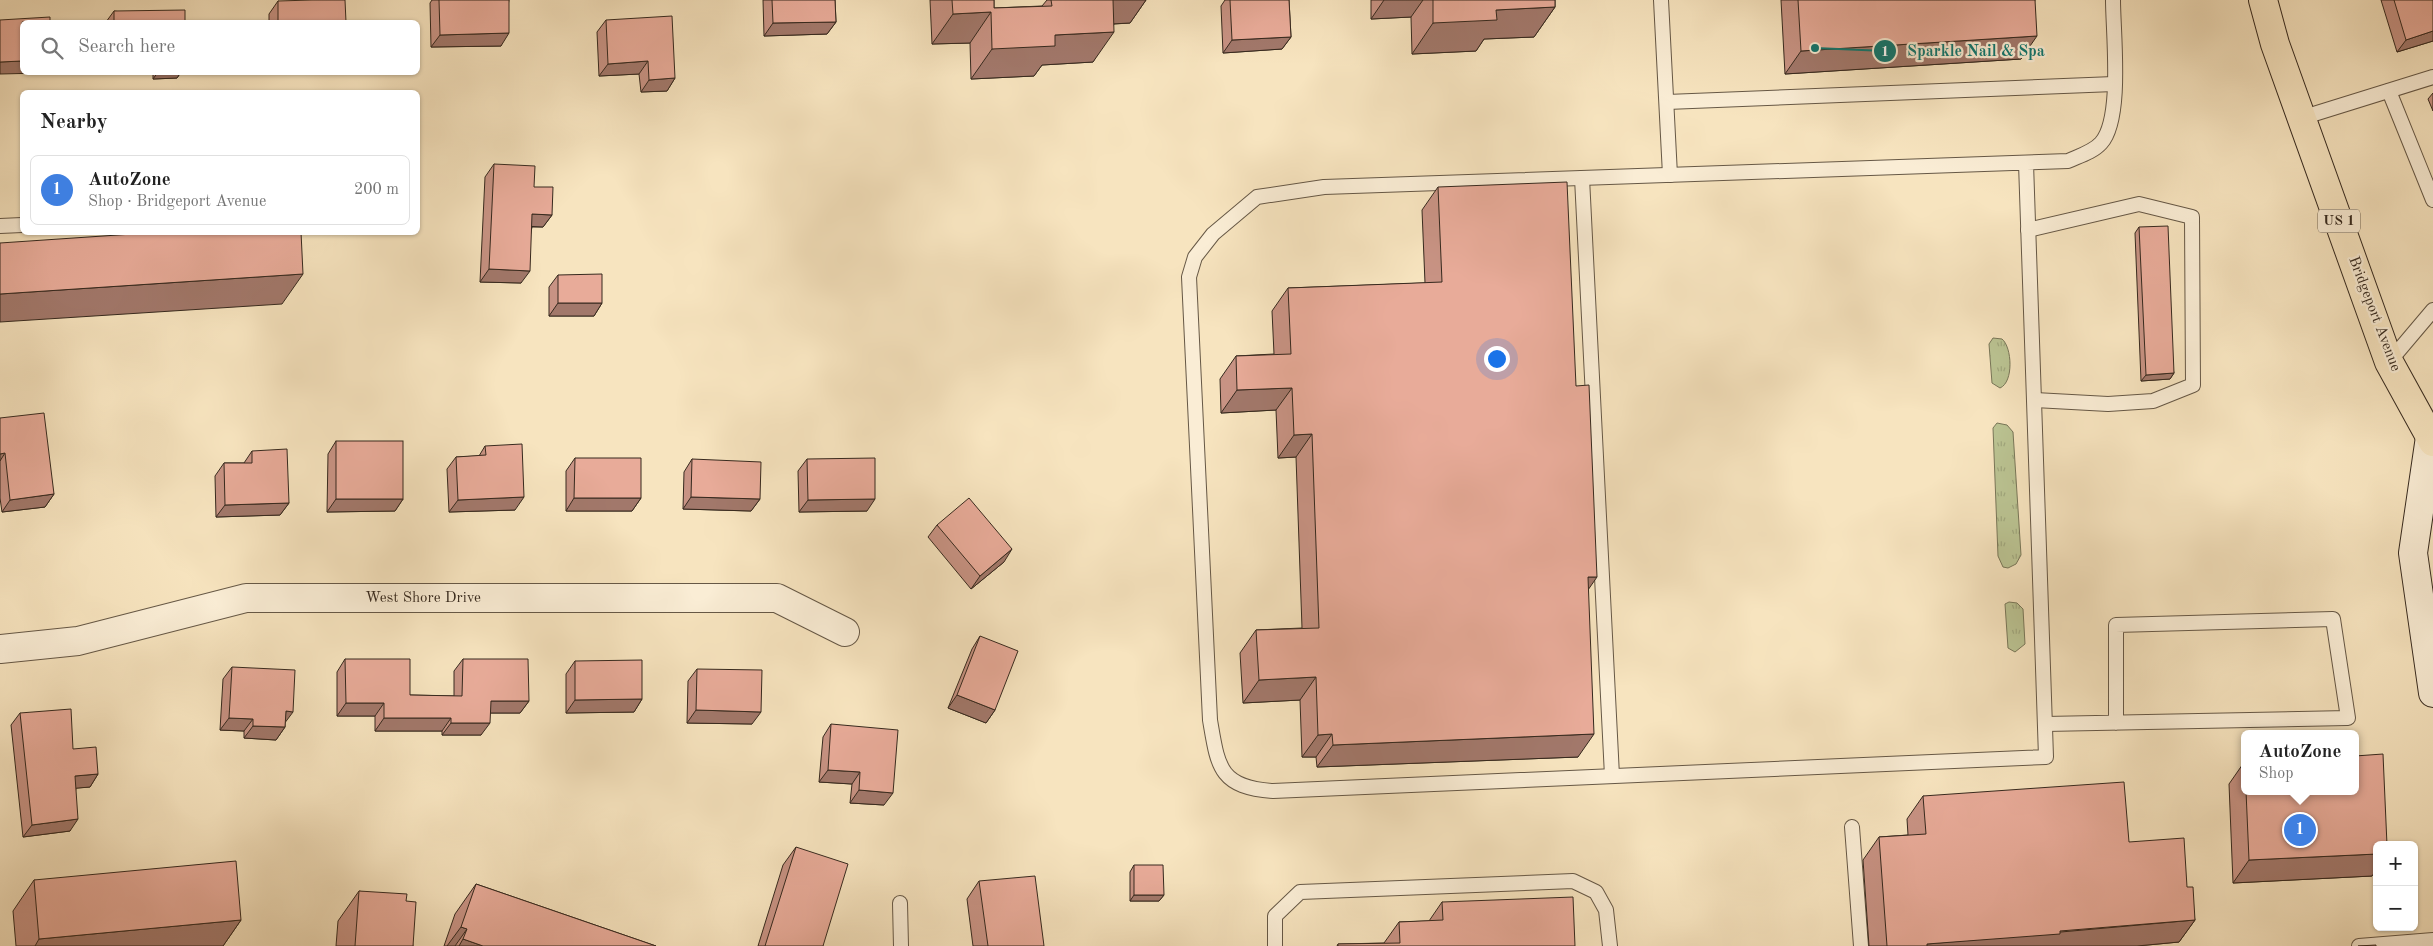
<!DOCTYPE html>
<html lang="en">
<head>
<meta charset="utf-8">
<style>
	body { margin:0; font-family:"Old Standard TT",serif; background:#f2f2f2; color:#222 }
	.controls { position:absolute; right:15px; bottom:15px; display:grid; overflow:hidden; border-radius:8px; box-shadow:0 1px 4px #0004 }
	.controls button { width:45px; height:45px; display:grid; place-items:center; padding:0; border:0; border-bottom:1px solid #e0e0e0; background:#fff; color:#222; font:25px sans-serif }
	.you { position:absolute; left:1496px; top:358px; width:18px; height:18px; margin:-12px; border:4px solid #fff; border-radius:50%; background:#1a73e8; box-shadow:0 0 0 8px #1a73e833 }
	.badge { display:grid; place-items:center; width:32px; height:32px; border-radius:50%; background:#8f2418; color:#fff; font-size:16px; font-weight:700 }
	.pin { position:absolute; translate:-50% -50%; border:2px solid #fff; box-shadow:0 1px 5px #0006 }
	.popup { position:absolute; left:2241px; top:730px; width:118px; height:65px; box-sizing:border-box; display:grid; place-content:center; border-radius:8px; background:#fff; filter:drop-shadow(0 1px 4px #0005); font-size:16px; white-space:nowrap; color:#767676 }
	.popup b { font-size:19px; color:#222 }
	.popup::after { content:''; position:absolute; left:50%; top:100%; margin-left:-10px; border:10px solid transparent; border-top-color:#fff }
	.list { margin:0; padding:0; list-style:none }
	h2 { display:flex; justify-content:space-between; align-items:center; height:65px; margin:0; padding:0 20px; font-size:21px }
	h2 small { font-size:16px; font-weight:400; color:#767676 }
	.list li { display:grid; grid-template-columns:32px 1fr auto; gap:15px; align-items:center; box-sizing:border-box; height:70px; margin:0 10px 10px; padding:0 10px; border:1px solid #e0e0e0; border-radius:8px }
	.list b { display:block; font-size:19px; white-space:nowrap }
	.list p { margin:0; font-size:16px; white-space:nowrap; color:#767676 }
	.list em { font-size:16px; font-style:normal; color:#767676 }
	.icon { flex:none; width:28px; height:28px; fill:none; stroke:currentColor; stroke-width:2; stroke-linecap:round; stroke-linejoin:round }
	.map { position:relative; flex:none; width:2433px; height:946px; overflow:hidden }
	.search { position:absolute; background:#fff; box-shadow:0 1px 4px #0004; left:20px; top:20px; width:400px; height:55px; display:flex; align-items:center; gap:12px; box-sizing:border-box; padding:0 18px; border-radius:8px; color:#767676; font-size:19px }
	.panel { position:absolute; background:#fff; box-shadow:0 1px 4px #0004; left:20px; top:90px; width:400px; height:145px; border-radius:8px }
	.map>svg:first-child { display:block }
	.grass { fill:url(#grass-tufts); stroke:#787658 }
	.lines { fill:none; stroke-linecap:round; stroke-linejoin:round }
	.lane-casing { stroke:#665846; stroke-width:16 }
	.street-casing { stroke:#665846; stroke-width:30 }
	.secondary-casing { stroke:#36291e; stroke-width:30 }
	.primary-casing { stroke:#36291e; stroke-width:30 }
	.lane { stroke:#faedd5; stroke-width:14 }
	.street { stroke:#faedd5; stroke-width:28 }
	.secondary { stroke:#faedd5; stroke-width:28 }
	.primary { stroke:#f7e4bf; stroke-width:28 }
	.wall { fill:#c89384; stroke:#36291e }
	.shaded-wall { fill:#a2786b; stroke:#36291e }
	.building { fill:#e8ab99; stroke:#36291e }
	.labels { text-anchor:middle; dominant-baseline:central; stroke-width:4.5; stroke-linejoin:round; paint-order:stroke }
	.shield { fill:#faedd5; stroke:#716455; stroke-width:1 }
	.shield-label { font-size:14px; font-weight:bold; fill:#36291e }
	.street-label { font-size:15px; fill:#36291e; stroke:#faedd5 }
	.leader { fill:none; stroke:#0f766e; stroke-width:2 }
	.callout-dot { fill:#0f766e; stroke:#faedd5; stroke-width:2 }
	.mark-label { font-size:15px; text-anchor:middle; font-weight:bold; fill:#fff }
	.callout-label { font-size:16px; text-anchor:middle; font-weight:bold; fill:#0f766e; stroke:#faedd5; stroke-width:4.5; stroke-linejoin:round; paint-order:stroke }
</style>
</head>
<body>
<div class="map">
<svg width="2433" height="946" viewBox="0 0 2433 946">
	<defs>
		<pattern id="grass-tufts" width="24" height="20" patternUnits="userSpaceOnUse" patternTransform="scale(1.25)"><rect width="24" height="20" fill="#bbc493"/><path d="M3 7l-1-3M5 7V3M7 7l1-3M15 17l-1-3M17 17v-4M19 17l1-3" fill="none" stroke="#a1a87e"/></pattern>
	</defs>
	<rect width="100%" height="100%" fill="#f7e4bf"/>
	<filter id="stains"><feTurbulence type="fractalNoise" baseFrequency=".004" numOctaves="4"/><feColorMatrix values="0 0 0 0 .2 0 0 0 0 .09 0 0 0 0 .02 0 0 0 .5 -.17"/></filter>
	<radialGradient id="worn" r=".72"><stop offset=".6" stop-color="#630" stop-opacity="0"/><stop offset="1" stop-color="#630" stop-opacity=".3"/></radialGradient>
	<g class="grass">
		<path d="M1993,338L2002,339C2012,347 2014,382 2000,388L1992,383L1989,344Z"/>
		<polygon points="1997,423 2007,425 2013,432 2021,555 2016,564 2008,568 2003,567 1998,556 1993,428"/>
		<polygon points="2009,602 2017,603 2023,609 2025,644 2015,652 2008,648 2005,604"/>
	</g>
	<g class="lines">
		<defs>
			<g id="lane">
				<polyline points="1661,0 1670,175"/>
				<polyline points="2389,91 2433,200"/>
				<polyline points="1667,102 2114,84"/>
				<polyline points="2301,118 2433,77"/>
				<path d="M2026,163L2046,757L1273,791C1219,787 1218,767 1210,720L1189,277L1195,257L1213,234L1257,197L1324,187L2068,161C2079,156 2093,152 2101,143C2123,119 2113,33 2113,0"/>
				<polyline points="1582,178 1612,776"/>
				<polyline points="0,226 22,225"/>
				<polyline points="2028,230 2139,204 2192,217 2193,385 2153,401 2108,404 2035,400"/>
				<polyline points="2389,362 2433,310"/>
				<polyline points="2045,724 2348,718 2333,619 2116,625 2116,723"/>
				<polyline points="1852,827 1861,946"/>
				<polyline points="900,903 901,946"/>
				<polyline points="1275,946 1275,916 1300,892 1573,881 1596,892 1606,910 1610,946"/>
				<polyline points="2359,946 2433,940"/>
			</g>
			<polyline id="street" points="0,649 78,641 246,598 777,598 845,632"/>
			<polyline id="secondary" points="2430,437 2413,553 2433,693"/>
			<polyline id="primary" points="2263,0 2275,44 2389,362 2433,442"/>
		</defs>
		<use href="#lane" class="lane-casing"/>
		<use href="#street" class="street-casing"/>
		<use href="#secondary" class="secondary-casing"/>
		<use href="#primary" class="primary-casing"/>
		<use href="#lane" class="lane"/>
		<use href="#street" class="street"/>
		<use href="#secondary" class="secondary"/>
		<use href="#primary" class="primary"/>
	</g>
	<g class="wall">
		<polygon points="432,0 509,0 501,46 431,47 430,3"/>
		<polygon points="763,0 835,0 836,22 827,34 764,36"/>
		<polygon points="930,0 994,0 994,8 1042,6 1047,0 1146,0 1130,23 1114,24 1093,62 1042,65 1034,76 971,79 970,43 932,44"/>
		<polygon points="1225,0 1289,0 1291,37 1282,49 1223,53 1221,6"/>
		<polygon points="1371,0 1555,0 1555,7 1534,37 1484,39 1476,51 1412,54 1411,17 1371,19"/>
		<polygon points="1781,0 2035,0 2021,59 1785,74"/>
		<polygon points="2381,0 2433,0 2433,41 2397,52"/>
		<polygon points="278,1 346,22 269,22 269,14"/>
		<polygon points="114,11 185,22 106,22"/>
		<polygon points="606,20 675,78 667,91 641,92 639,74 599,76 597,32"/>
		<polygon points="153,72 181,72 177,78 153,79"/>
		<polygon points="2433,93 2433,111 2428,99"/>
		<polygon points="494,164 534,187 552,215 543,227 532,227 521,283 480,282 485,177"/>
		<polygon points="1438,187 1576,386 1588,589 1578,757 1317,767 1316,757 1302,757 1300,700 1243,703 1240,653 1256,630 1302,628 1296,457 1278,458 1276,410 1221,413 1220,379 1236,356 1274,354 1272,311 1288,288 1425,283 1422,210"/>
		<polygon points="2139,227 2174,373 2170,379 2141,381 2135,233"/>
		<polygon points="558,275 602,303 594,316 549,316 549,287"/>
		<polygon points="0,418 54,494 45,507 2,512 0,498"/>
		<polygon points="336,441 403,499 395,511 327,512 328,454"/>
		<polygon points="485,446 515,510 449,512 447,469 456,457 479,456"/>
		<polygon points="252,451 289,503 280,515 216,517 215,476 224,463 244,463"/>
		<polygon points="575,458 641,498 632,511 566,511 566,471"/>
		<polygon points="692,459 760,499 751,511 683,509 684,472"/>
		<polygon points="807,459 867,511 799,512 798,471"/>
		<polygon points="937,525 1004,562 971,589 928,537"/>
		<polygon points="980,636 995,710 986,723 948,708 972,649"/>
		<polygon points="345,659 410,695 454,696 454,671 463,659 529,701 520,713 490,713 481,735 442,735 442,731 375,731 375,716 337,716 337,672"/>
		<polygon points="575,661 642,699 634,712 566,713 566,674"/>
		<polygon points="232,667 285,722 285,727 276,740 244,738 244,731 220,730 223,679"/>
		<polygon points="697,669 752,724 687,723 688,681"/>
		<polygon points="20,713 73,749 98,774 90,787 76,788 70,831 23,837 11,725"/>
		<polygon points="831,724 884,805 850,803 852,784 819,782 823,737"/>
		<polygon points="2245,761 2245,791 2355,791 2372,876 2233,883 2229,784"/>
		<polygon points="1923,796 2129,842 2187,887 2195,920 2179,942 2137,946 1869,946 1863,860 1879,837 1908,835 1907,819"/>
		<polygon points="796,847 823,946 758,946 783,865"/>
		<polygon points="1134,865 1164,895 1159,901 1130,901 1130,872"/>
		<polygon points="34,880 241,920 223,946 16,946 13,911"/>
		<polygon points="979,881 1044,946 973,946 967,899"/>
		<polygon points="476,884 656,946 444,946 455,914"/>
		<polygon points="359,891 406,901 413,946 336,946 338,921"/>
		<polygon points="1442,902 1575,946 1337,946 1338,944 1384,943 1399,922 1429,921"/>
	</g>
	<g class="shaded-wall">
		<polygon points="1109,0 1146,0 1130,23 1091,25"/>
		<polygon points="1384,0 1423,0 1411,17 1371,19"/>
		<polygon points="1555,7 1534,37 1484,39 1476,51 1412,54 1433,23 1496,10"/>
		<polygon points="991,12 970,43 932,44 953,14"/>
		<polygon points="836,22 827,34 764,36 773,23"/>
		<polygon points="2433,31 2433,41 2397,52 2406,40"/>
		<polygon points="1114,32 1093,62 1042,65 1034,76 971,79 992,49 1055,35"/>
		<polygon points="509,33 501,46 431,47 440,35"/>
		<polygon points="2037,36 2021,59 1785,74 1801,51"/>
		<polygon points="1291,37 1282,49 1223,53 1232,40"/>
		<polygon points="22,61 22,72 43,73 0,74 0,62"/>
		<polygon points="648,61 639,74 599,76 608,64"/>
		<polygon points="158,72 181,72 177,78 153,79"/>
		<polygon points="675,78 667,91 641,92 649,80"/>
		<polygon points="532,214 552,215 543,227 523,226"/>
		<polygon points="321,232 335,232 320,234"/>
		<polygon points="489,269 530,271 521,283 480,282"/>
		<polygon points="303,274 282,304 0,322 0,294"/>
		<polygon points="558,303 602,303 594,316 549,316"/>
		<polygon points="2174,373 2170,379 2141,381 2146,375"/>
		<polygon points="1292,388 1276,410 1221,413 1237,390"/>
		<polygon points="1312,434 1296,457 1278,458 1294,435"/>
		<polygon points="5,453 0,461 0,454"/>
		<polygon points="54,494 45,507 2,512 10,500"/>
		<polygon points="524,497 515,510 449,512 458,500"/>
		<polygon points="691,497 760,499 751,511 683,509"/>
		<polygon points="574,498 641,498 632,511 566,511"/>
		<polygon points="336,499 403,499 395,511 327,512"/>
		<polygon points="875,499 867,511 799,512 808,500"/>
		<polygon points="289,503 280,515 216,517 225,505"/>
		<polygon points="1012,549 1004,562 971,589 980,576"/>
		<polygon points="1588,577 1597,577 1581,600"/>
		<polygon points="1316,677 1300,700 1243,703 1259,680"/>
		<polygon points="957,695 995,710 986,723 948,708"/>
		<polygon points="642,699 634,712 566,713 575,700"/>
		<polygon points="491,701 529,701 520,713 482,713"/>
		<polygon points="346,703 384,703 375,716 337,716"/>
		<polygon points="696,710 761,712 752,724 687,723"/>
		<polygon points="286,711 293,712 284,724"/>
		<polygon points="229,718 253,719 244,731 220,730"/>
		<polygon points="384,718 451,718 442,731 375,731"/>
		<polygon points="451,723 490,723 481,735 442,735"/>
		<polygon points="253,726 285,727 276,740 244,738"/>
		<polygon points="1332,734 1316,757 1302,757 1318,735"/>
		<polygon points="1594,734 1578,757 1317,767 1333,745"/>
		<polygon points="828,770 860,772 852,784 819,782"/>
		<polygon points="98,774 90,787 67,789 75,776"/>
		<polygon points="859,790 893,793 884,805 850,803"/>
		<polygon points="78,819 70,831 23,837 32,825"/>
		<polygon points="2377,854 2377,869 2372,876 2233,883 2249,860"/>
		<polygon points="1134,895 1164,895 1159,901 1130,901"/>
		<polygon points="241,920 223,946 35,946 39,939"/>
		<polygon points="2195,920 2179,942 2137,946 1925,946 1927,944"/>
		<polygon points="461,927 467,929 455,946 447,946"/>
		<polygon points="463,939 483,946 459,946"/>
	</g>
	<g class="building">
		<polygon points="312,0 345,0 346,22 278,22 278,1"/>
		<polygon points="439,0 509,0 509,33 440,35"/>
		<polygon points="772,0 835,0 836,22 773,23"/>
		<polygon points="952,0 994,0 994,8 1052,6 1051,0 1113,0 1114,32 1055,35 1055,46 992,49 991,12 953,14"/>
		<polygon points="1230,0 1289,0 1291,37 1232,40"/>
		<polygon points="1433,0 1555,0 1555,7 1496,10 1497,20 1433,23"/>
		<polygon points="1798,0 2035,0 2037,36 1801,51"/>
		<polygon points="2394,0 2433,0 2433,31 2406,40"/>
		<polygon points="185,10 185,22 114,22 114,11"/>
		<polygon points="672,16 675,78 649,80 648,61 608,64 606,20"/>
		<polygon points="50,17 50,22 22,22 22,61 0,62 0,20"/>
		<polygon points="494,164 535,166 534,187 553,187 552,215 532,214 530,271 489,269"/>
		<polygon points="1567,182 1576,386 1589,385 1597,577 1588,577 1594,734 1333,745 1332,734 1318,735 1316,677 1259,680 1256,630 1319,628 1312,434 1294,435 1292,388 1237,390 1236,356 1291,354 1288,288 1442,282 1438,187"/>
		<polygon points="2168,226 2174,373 2146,375 2139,227"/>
		<polygon points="162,232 301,232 303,274 0,294 0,243"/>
		<polygon points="602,274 602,303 558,303 558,275"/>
		<polygon points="44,413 54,494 10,500 5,453 0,454 0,418"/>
		<rect x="336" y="441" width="67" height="58"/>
		<polygon points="522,444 524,497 458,500 456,457 486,455 485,446"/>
		<polygon points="287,449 289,503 225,505 224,463 252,463 252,451"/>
		<polygon points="575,458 641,458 641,498 574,498"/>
		<polygon points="875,458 875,499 808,500 807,459"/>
		<polygon points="692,459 761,462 760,499 691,497"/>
		<polygon points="969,498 1012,549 980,576 937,525"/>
		<polygon points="980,636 1018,651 995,710 957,695"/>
		<polygon points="345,659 410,659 410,695 462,696 463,659 528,659 529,701 491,701 490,723 451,723 451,718 384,718 384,703 346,703"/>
		<polygon points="642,660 642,699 575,700 575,661"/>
		<polygon points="232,667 295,670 293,712 286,711 285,727 253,726 253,719 229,718"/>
		<polygon points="697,669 762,670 761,712 696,710"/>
		<polygon points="71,709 73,749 96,747 98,774 75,776 78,819 32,825 20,713"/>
		<polygon points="831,724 898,730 893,793 859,790 860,772 828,770"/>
		<polygon points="2383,754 2387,845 2377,845 2377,854 2249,860 2246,791 2355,791 2355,756"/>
		<polygon points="2124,782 2129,842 2184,838 2187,887 2193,887 2195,920 2060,931 2060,934 1927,944 1927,946 1887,946 1879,837 1926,834 1923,796"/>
		<polygon points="796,847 848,864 823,946 765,946"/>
		<polygon points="236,861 241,920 39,939 34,880"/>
		<polygon points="1134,865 1163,865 1164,895 1134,895"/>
		<polygon points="1035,876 1044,946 988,946 979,881"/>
		<polygon points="476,884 656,946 483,946 463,939 467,929 461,927"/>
		<polygon points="359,891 407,894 406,901 416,902 413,946 355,946"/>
		<polygon points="1573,897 1575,946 1338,946 1338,944 1400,943 1399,922 1443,920 1442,902"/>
		<polygon points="2376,945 2376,946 2358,946"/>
	</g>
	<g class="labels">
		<rect class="shield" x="2318" y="209.5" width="42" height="23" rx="4"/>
		<g class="shield-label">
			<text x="2339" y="221">US 1</text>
		</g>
		<g class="street-label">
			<text transform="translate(2374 314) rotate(69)">Bridgeport Avenue</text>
			<text x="423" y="598">West Shore Drive</text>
		</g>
	</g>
	<path class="leader" d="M1815 48L1885 51"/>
	<g class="callout-dot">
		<circle cx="1815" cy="48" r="5"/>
		<circle cx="1885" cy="51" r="12"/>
	</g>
	<g class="mark-label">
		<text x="1885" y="56">1</text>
	</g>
	<g class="callout-label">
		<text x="1976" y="56">Sparkle Nail &amp; Spa</text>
	</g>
	<rect width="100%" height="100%" filter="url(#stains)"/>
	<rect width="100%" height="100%" fill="url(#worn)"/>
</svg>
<div class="controls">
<button>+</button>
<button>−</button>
</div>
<div class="you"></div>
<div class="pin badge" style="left:2300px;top:830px;background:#3f7fe0">1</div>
<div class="popup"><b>AutoZone</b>Shop</div>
<div class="search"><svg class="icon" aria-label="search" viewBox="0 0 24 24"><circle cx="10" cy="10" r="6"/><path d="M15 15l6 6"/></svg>Search here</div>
<section class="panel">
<h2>Nearby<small></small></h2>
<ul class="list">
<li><span class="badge" style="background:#3f7fe0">1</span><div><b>AutoZone</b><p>Shop · Bridgeport Avenue</p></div><em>200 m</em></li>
</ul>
</section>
</div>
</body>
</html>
